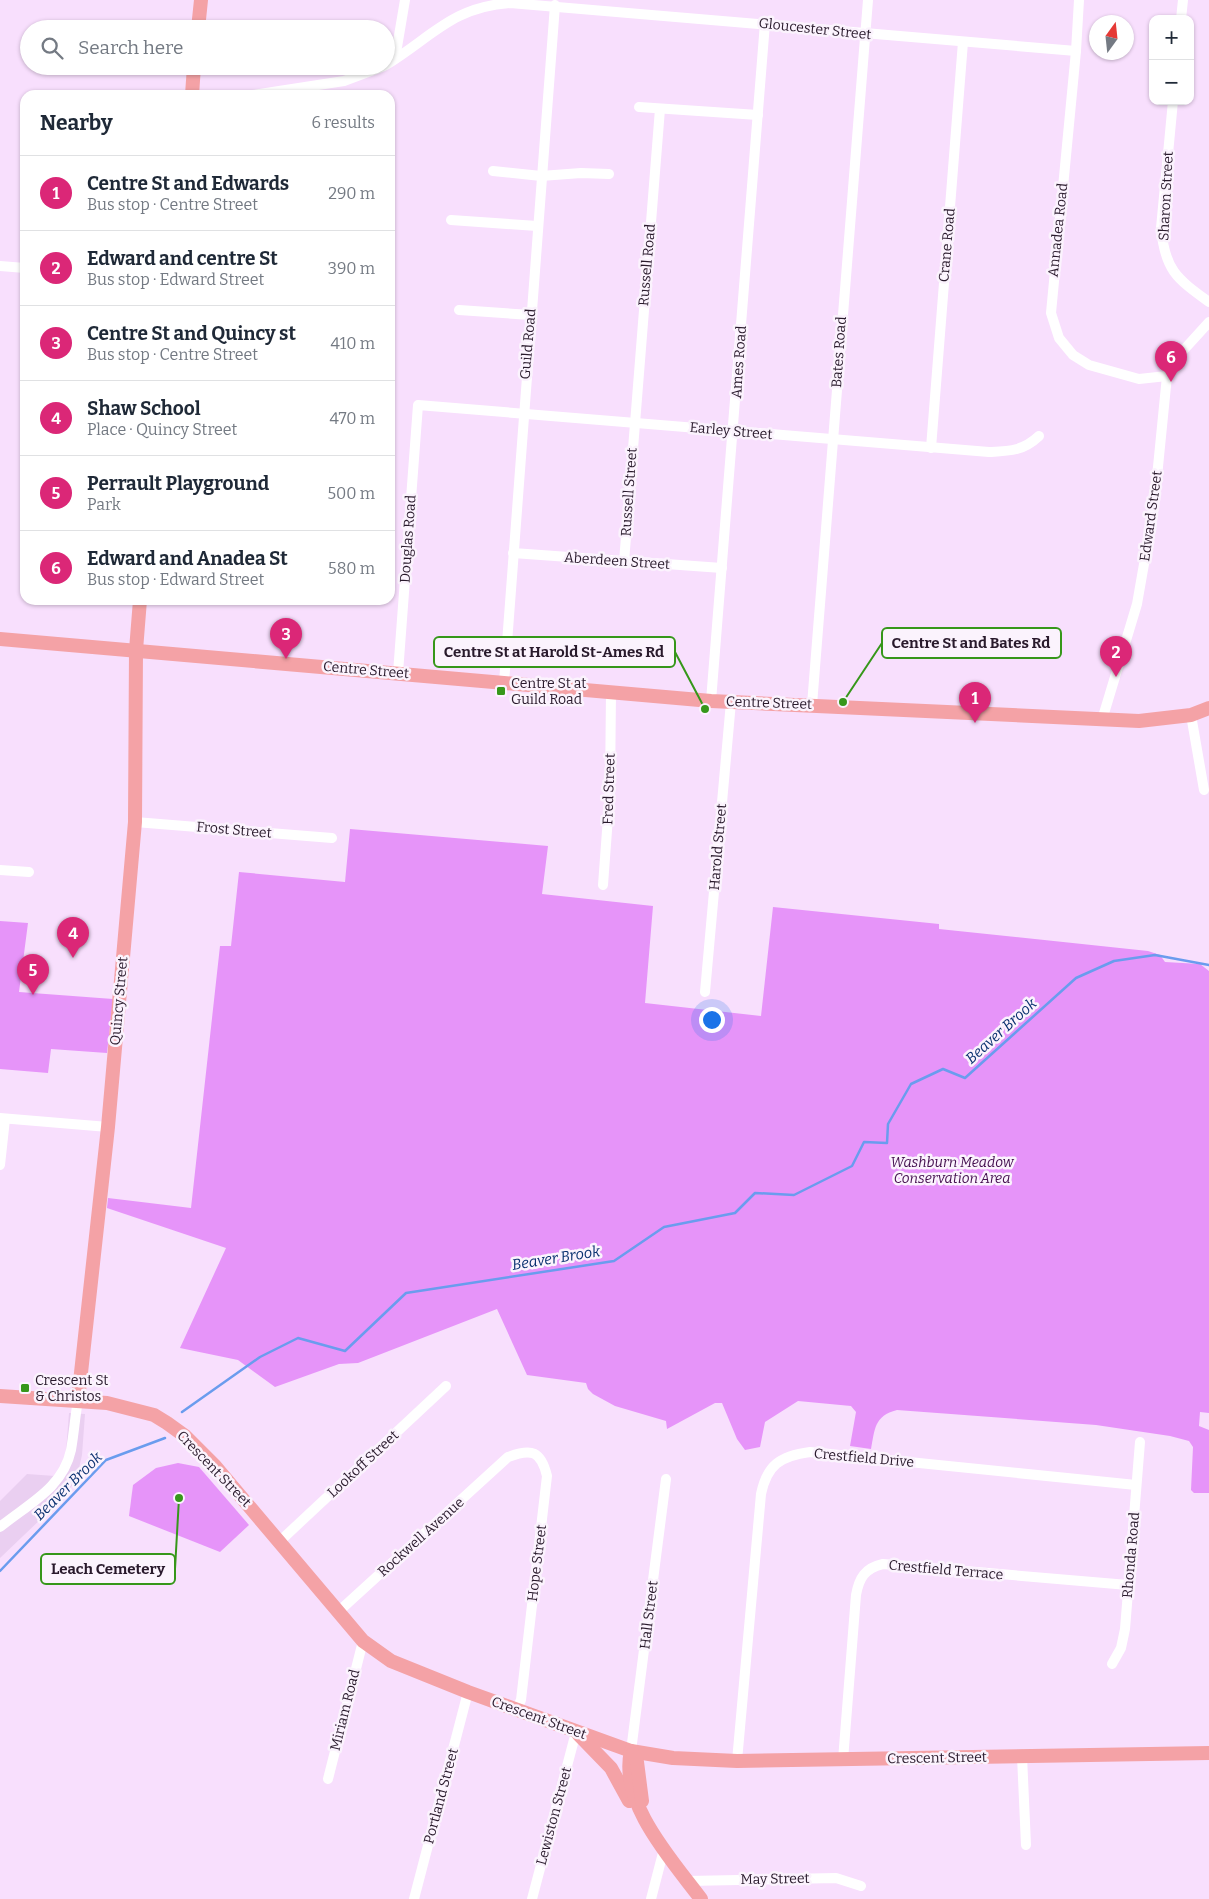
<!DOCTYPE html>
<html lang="en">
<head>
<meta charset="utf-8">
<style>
	body { margin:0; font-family:Bitter,serif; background:#f2f2f3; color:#1f2937 }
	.controls { position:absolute; right:15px; top:15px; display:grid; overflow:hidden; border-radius:10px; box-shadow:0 1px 4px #0004 }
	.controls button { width:45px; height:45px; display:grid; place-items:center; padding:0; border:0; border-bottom:1px solid #e0e1e3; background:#fff; color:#1f2937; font:25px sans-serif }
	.compass { position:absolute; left:1089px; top:15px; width:45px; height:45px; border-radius:50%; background:#fff; box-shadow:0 1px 4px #0004; rotate:15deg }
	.you { position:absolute; left:711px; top:1019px; width:18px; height:18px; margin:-12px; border:4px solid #fff; border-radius:50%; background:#1a73e8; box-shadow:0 0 0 8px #1a73e833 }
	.badge { display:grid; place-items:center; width:32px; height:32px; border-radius:50%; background:#db2777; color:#fff; font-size:16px; font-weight:700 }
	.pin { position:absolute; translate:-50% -41px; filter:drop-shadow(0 1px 2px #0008) }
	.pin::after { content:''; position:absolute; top:26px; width:18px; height:15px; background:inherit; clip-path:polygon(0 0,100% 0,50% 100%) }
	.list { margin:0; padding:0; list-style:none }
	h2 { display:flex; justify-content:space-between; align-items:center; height:65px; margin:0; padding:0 20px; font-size:21px }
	h2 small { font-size:16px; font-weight:400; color:#747a83 }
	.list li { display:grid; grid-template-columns:32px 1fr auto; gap:15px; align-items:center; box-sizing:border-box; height:75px; padding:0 20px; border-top:1px solid #e0e1e3 }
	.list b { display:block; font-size:19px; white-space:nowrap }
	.list p { margin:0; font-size:16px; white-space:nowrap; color:#747a83 }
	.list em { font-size:16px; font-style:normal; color:#747a83 }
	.icon { flex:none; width:28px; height:28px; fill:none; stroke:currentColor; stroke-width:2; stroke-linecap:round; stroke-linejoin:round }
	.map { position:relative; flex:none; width:1209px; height:1899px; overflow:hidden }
	.search { position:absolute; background:#fff; box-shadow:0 1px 4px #0004; left:20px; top:20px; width:375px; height:55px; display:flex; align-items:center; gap:12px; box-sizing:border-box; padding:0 18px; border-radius:28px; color:#747a83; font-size:19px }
	.panel { position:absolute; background:#fff; box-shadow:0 1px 4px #0004; left:20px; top:90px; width:375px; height:515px; border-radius:15px }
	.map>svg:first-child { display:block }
	.built { fill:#eacff1 }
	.green { fill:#e694f9 }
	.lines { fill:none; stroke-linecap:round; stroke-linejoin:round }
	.stream { stroke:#6a9cee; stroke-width:2.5 }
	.minor { stroke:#fff; stroke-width:10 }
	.major { stroke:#f4a2a6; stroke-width:14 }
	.poi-dot { fill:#36971a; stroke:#fbf3fd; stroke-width:2 }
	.labels { text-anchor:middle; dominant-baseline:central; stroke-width:5; stroke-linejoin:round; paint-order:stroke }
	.street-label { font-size:14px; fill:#291a2c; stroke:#fbf3fd }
	.poi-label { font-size:14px; fill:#291a2c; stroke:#fbf3fd; text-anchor:start }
	.park-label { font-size:14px; font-style:italic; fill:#440f4f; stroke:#fbf3fd }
	.water-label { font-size:15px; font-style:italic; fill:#0a3170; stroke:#fbf3fd }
	.leader { fill:none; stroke:#36971a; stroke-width:2 }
	.callout-dot { fill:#36971a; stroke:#fbf3fd; stroke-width:2 }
	.callout { fill:#fbf3fd; stroke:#36971a; stroke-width:2 }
	.callout-label { font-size:15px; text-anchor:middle; font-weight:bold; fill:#291a2c }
</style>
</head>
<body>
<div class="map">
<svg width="1209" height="1899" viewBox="0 0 1209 1899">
	<rect width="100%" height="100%" fill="#f8dffd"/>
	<polygon class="built" points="69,1413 85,1414 82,1455 77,1477 67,1494 0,1558 0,1501 27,1474 55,1476 61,1468 66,1452"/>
	<g class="green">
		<path d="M350,829L548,846L542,894L653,906L645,1003L761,1016L773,907L939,924V929L1148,951L1160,955L1165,962L1200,964L1209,971V1413L1200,1412L1199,1426L1209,1430V1493H1194L1191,1490L1193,1447L1189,1441L1170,1436L1096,1425L897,1410C874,1416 875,1429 871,1449L850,1446L856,1412L851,1406L798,1401L765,1422L760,1447L745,1450L737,1439L722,1403H715L667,1429L666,1421L615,1406L593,1394L588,1389L586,1383L527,1375L497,1309L358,1363L339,1364L275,1387L238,1360L180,1348L226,1248L107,1208L108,1198L191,1208L220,946H231L239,872L345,882Z"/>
		<polygon points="0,921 28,923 19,992 113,999 107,1053 51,1049 48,1073 0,1069"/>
		<polygon points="178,1463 199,1467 249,1525 220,1552 129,1516 133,1485 156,1468"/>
	</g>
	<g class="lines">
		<g class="stream">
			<polyline points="182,1412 260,1357 298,1338 345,1351 406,1293 614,1261 664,1227 735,1213 755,1193 794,1195 852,1166 864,1142 887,1143 888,1124 911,1084 943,1069 965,1078 1076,978 1114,961 1155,955 1209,965"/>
			<polyline points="0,1571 106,1460 165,1438"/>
		</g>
		<g class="minor">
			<polyline points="1079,0 1076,51 1051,313 1059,338 1073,355 1089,365 1139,379 1167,376"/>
			<polyline points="1181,19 1183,0"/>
			<polyline points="395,59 405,0"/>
			<path d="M386,65C432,37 452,7 510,3L1076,51"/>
			<polyline points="253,95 344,81 384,66"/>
			<path d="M1173,101L1161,228C1165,270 1176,278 1209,302"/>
			<polyline points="639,107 758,115"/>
			<polyline points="493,171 541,176 581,173 609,174"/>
			<polyline points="451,220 537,226"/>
			<polyline points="0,266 25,268"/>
			<polyline points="459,310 531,315"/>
			<polyline points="931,448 963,42"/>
			<polyline points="513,553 722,568"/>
			<polyline points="624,562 660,109"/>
			<path d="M398,673L418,405L989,452C1010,451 1023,451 1039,436"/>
			<polyline points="504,683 555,5"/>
			<polyline points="711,701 765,23"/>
			<polyline points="812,705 868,0"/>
			<polyline points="1191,715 1204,790"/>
			<polyline points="1102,720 1137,604 1154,507 1167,376 1180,354 1209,322"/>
			<polyline points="135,822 332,838"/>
			<polyline points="0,870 29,872"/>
			<polyline points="603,885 610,790 611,692"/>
			<polyline points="705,992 731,702"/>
			<polyline points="0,1118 108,1127"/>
			<polyline points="0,1165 5,1119"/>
			<path d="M0,1527C28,1504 63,1488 71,1450C74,1433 75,1417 78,1400"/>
			<polyline points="279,1542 446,1386"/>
			<path d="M338,1612L508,1457C532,1448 541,1451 547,1476L521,1700L516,1710"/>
			<polyline points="1112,1664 1121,1648 1125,1629 1140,1442"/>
			<polyline points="631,1751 666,1479"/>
			<polyline points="1022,1756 1026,1845"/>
			<path d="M843,1760L856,1595C859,1578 865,1568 883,1564L1128,1585"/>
			<path d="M737,1761L761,1494C767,1465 780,1456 810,1452L1136,1485"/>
			<polyline points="328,1779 363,1641"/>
			<polyline points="687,1881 836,1878 861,1886"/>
			<polyline points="414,1899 468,1692"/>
			<polyline points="532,1899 576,1732"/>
			<polyline points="651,1899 664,1849"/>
		</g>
		<g class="major">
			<polyline points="198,29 201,0"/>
			<polyline points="192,95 194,66"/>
			<polyline points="0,639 711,701 1139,721 1191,715 1209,708"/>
			<polyline points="0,1396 107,1403 154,1415 167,1423 185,1436 215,1466 363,1641 391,1661 468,1692 631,1751 673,1758 737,1761 1209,1753"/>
			<polyline points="78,1400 108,1127 135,822 136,650 140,600"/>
			<polyline points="579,1735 611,1768 629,1801"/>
			<path d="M631,1751C619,1803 672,1860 701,1899"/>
			<polyline points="633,1754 637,1762 642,1801"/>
		</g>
	</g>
	<g class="poi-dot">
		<rect x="496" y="686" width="10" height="10" rx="2.5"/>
		<rect x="20" y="1383" width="10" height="10" rx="2.5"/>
	</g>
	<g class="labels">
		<g class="street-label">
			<text transform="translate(815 29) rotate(6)">Gloucester Street</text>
			<text transform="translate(1166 196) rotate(-87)">Sharon Street</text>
			<text transform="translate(1058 230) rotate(-84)">Annadea Road</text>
			<text transform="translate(947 245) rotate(-85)">Crane Road</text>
			<text transform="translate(647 265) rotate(-85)">Russell Road</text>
			<text transform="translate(528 344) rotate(-85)">Guild Road</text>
			<text transform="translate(839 352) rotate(-86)">Bates Road</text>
			<text transform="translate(739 362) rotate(-86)">Ames Road</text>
			<text transform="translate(731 431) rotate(5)">Earley Street</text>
			<text transform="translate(629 492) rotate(-86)">Russell Street</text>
			<text transform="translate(1151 516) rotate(-82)">Edward Street</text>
			<text transform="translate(408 539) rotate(-86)">Douglas Road</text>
			<text transform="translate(617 561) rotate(4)">Aberdeen Street</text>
			<text transform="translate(366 670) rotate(5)">Centre Street</text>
			<text transform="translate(769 703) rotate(2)">Centre Street</text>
			<text transform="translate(609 789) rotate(-88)">Fred Street</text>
			<text transform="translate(234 830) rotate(5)">Frost Street</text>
			<text transform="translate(718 847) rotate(-85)">Harold Street</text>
			<text transform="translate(119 1001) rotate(-85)">Quincy Street</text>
			<text transform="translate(864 1458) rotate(5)">Crestfield Drive</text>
			<text transform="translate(363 1464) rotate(-43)">Lookoff Street</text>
			<text transform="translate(214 1469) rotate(46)">Crescent Street</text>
			<text transform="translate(421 1537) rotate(-42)">Rockwell Avenue</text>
			<text transform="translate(1131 1555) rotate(-85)">Rhonda Road</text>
			<text transform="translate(537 1563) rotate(-83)">Hope Street</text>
			<text transform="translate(946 1570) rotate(5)">Crestfield Terrace</text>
			<text transform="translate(649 1615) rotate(-83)">Hall Street</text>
			<text transform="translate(345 1710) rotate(-76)">Miriam Road</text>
			<text transform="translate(539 1718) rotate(20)">Crescent Street</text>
			<text transform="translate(937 1758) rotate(-1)">Crescent Street</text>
			<text transform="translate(441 1796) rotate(-75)">Portland Street</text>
			<text transform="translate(554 1816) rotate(-75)">Lewiston Street</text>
			<text transform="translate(775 1879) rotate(-1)">May Street</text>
		</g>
		<g class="poi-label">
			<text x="511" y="683">Centre St at<tspan x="511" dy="16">Guild Road</tspan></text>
			<text x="35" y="1380">Crescent St<tspan x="35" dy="16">&amp; Christos</tspan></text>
		</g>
		<g class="park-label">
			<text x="952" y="1162">Washburn Meadow<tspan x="952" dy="16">Conservation Area</tspan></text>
		</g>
		<g class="water-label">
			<text transform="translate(1001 1031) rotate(-42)">Beaver Brook</text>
			<text transform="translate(556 1258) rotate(-9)">Beaver Brook</text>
			<text transform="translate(68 1486) rotate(-45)">Beaver Brook</text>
		</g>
	</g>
	<path class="leader" d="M843 702L882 643M705 709L675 652M179 1498L175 1569"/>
	<g class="callout-dot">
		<circle cx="843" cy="702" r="5"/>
		<circle cx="705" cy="709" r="5"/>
		<circle cx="179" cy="1498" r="5"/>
	</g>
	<g class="callout">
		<rect x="882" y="628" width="179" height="30" rx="5"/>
		<rect x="434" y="637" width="241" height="30" rx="5"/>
		<rect x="41" y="1554" width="134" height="30" rx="5"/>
	</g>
	<g class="callout-label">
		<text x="971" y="648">Centre St and Bates Rd</text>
		<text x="554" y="657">Centre St at Harold St-Ames Rd</text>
		<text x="108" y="1574">Leach Cemetery</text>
	</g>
</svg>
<div class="controls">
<button>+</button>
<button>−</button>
</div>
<svg class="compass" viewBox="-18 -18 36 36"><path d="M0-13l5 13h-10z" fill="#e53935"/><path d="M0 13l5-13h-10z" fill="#747a83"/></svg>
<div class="you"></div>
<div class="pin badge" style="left:975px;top:723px">1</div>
<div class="pin badge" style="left:1116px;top:677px">2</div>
<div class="pin badge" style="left:286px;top:659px">3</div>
<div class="pin badge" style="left:73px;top:958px">4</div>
<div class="pin badge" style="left:33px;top:995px">5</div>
<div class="pin badge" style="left:1171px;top:382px">6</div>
<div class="search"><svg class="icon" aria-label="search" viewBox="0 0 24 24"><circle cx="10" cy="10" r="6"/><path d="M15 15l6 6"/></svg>Search here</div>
<section class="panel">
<h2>Nearby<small>6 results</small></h2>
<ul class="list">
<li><span class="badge">1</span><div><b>Centre St and Edwards</b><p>Bus stop · Centre Street</p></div><em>290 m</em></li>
<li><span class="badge">2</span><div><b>Edward and centre St</b><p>Bus stop · Edward Street</p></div><em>390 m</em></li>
<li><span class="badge">3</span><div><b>Centre St and Quincy st</b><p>Bus stop · Centre Street</p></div><em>410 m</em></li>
<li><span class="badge">4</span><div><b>Shaw School</b><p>Place · Quincy Street</p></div><em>470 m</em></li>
<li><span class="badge">5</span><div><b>Perrault Playground</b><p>Park</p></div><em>500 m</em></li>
<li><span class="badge">6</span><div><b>Edward and Anadea St</b><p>Bus stop · Edward Street</p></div><em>580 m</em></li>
</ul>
</section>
</div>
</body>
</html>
